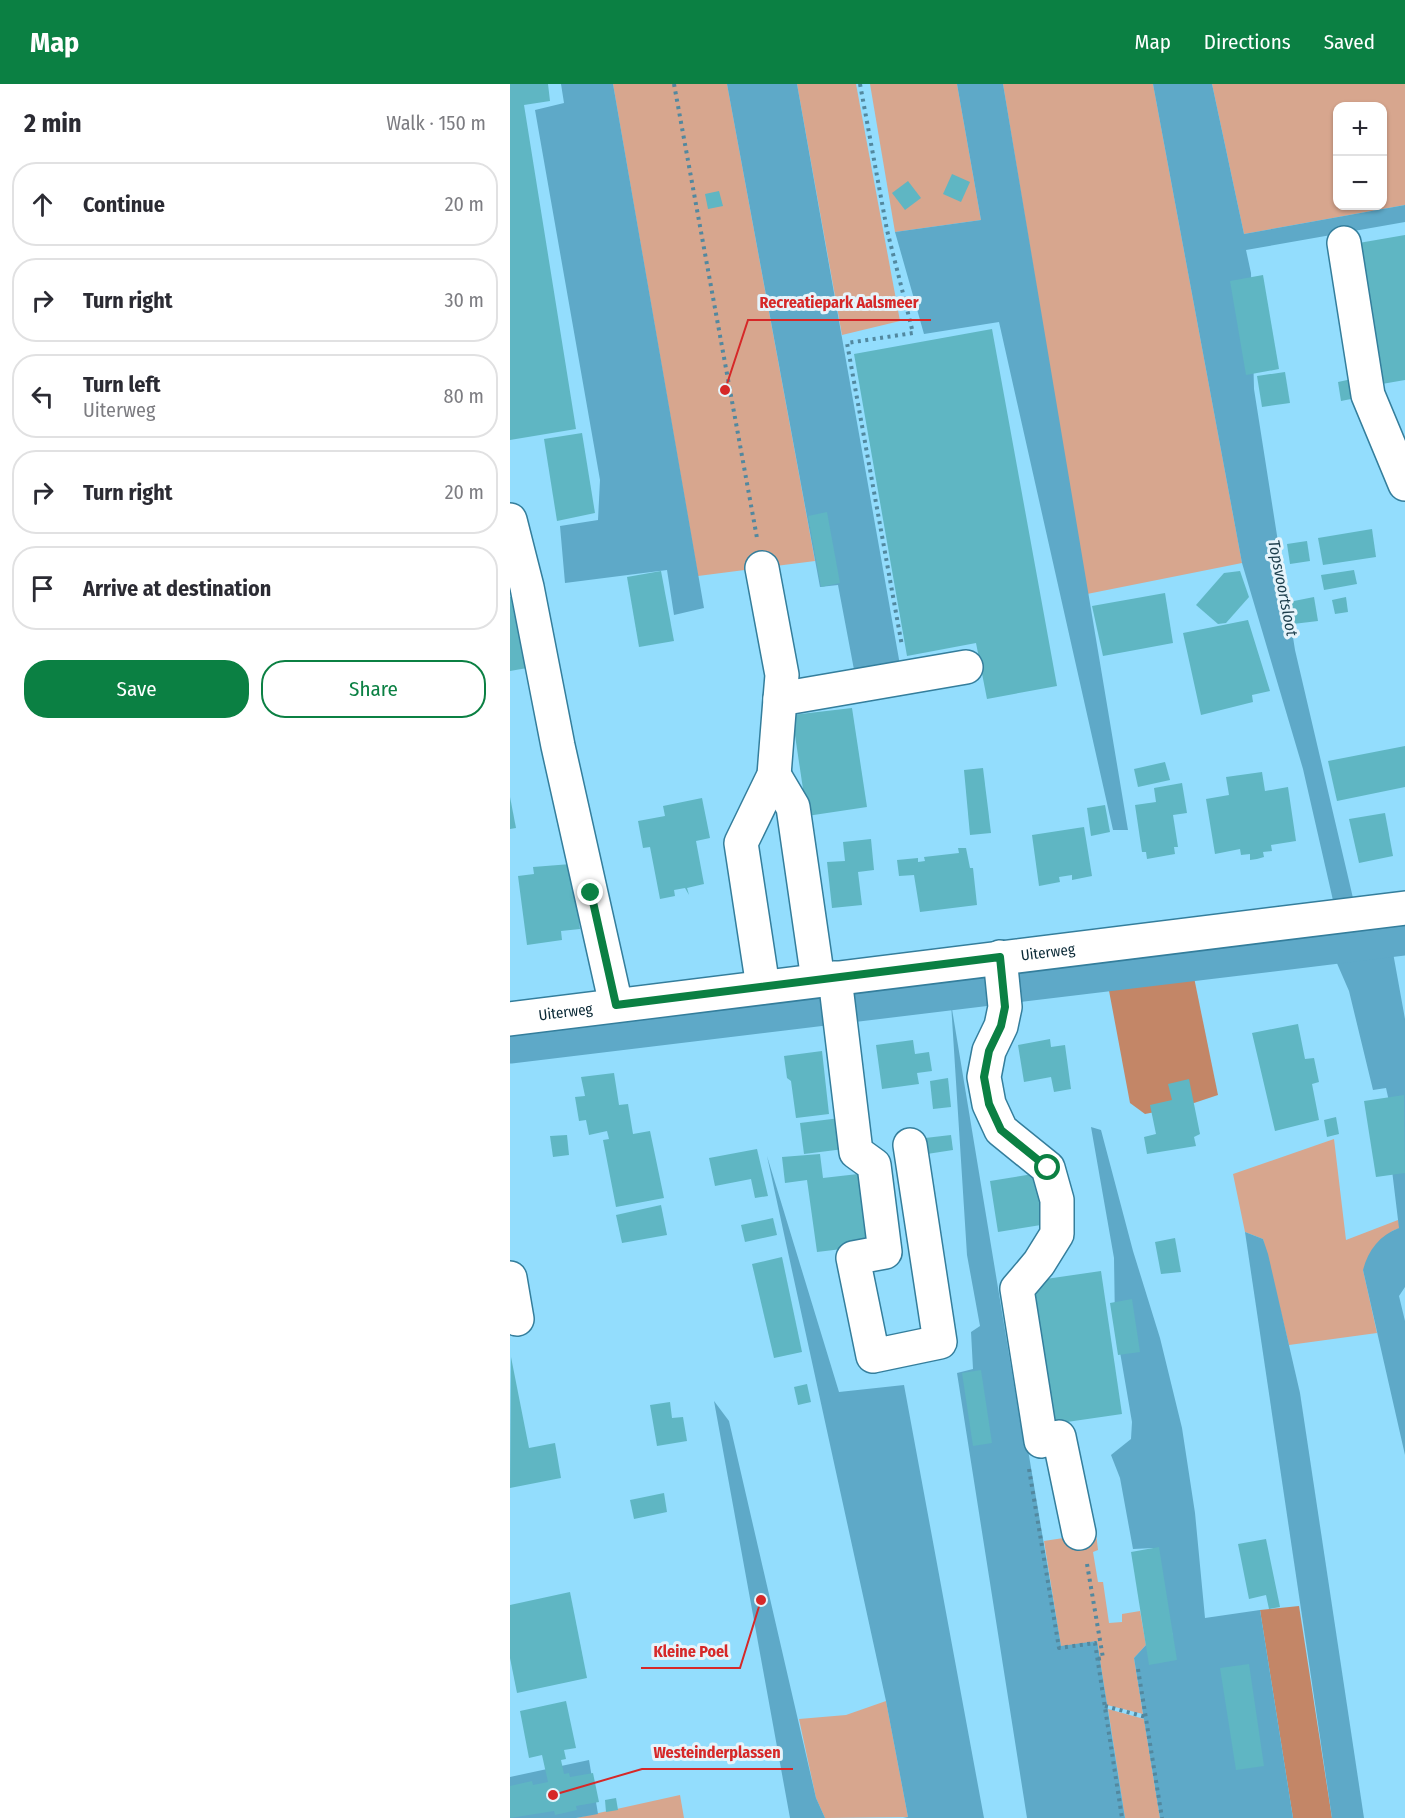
<!DOCTYPE html>
<html lang="en">
<head>
<meta charset="utf-8">
<style>
	body { margin:0; font-family:"Fira Sans Condensed",sans-serif; background:#f7f7f7; color:#2b2b33 }
	.controls { position:absolute; right:18px; top:18px; display:grid; overflow:hidden; border-radius:12px; box-shadow:0 2px 4px #0004 }
	.controls button { width:54px; height:54px; display:grid; place-items:center; padding:0; border:0; border-bottom:2px solid #e1e1e2; background:#fff; color:#2b2b33; font:30px sans-serif }
	.stop { position:absolute; width:18px; height:18px; margin:-14px; border:4px solid #0b8043; border-radius:50%; background:#fff }
	.stop.end { background:#0b8043; border-color:#fff; box-shadow:0 2px 6px #0008 }
	.list { margin:0; padding:0; list-style:none }
	h2 { display:flex; justify-content:space-between; align-items:center; height:78px; margin:0; padding:0 24px; font-size:26px }
	h2 small { font-size:20px; font-weight:400; color:#7c7c81 }
	.list li { display:grid; grid-template-columns:39px 1fr auto; gap:18px; align-items:center; box-sizing:border-box; height:84px; margin:0 12px 12px; padding:0 12px; border:2px solid #e1e1e2; border-radius:24px }
	.list b { display:block; font-size:22px; white-space:nowrap }
	.list p { margin:0; font-size:20px; white-space:nowrap; color:#7c7c81 }
	.list em { font-size:20px; font-style:normal; color:#7c7c81 }
	.actions { display:flex; gap:12px; padding:18px 24px }
	.actions a { flex:1; padding:14px 0; border:2px solid #0b8043; border-radius:24px; text-align:center; font-size:21px; color:#0b8043 }
	.actions .main { background:#0b8043; color:#fff }
	.icon { flex:none; width:33px; height:33px; fill:none; stroke:currentColor; stroke-width:2; stroke-linecap:round; stroke-linejoin:round }
	.map { position:relative; flex:none; width:895px; height:1734px; overflow:hidden }
	header { display:flex; align-items:center; gap:36px; box-sizing:border-box; height:84px; padding:0 30px; background:#0b8043; color:#fff }
	header strong { font-size:28px }
	nav { display:flex; gap:33px; margin-inline-start:auto; font-size:21px }
	main { display:flex }
	aside { flex:1; background:#fff }
	.map>svg:first-child { display:block }
	.green { fill:#d7a68e; fill-rule:evenodd }
	.forest { fill:#c38667 }
	.water { fill:#5ea9c8 }
	.lines { fill:none; stroke-linecap:round; stroke-linejoin:round }
	.canal { stroke:#5ea9c8; stroke-width:33 }
	.building { fill:#5fb6c3 }
	.minor-casing { stroke:#347e9c; stroke-width:36 }
	.path { stroke:#52889f; stroke-width:4; stroke-dasharray:3 4.5; stroke-linecap:butt }
	.minor { stroke:#fff; stroke-width:33 }
	.route { stroke:#0b8043; stroke-width:8 }
	.labels { text-anchor:middle; dominant-baseline:central; stroke-width:6; stroke-linejoin:round; paint-order:stroke }
	.street-label { font-size:15px; fill:#0a2936; stroke:#e6f4fb }
	.water-label { font-size:16px; font-style:italic; fill:#1b3d4b; stroke:#e6f4fb }
	.leader { fill:none; stroke:#d62828; stroke-width:2 }
	.callout-dot { fill:#d62828; stroke:#e6f4fb; stroke-width:2 }
	.callout-label { font-size:16px; text-anchor:middle; font-weight:bold; fill:#d62828; stroke:#e6f4fb; stroke-width:6; stroke-linejoin:round; paint-order:stroke }
</style>
</head>
<body>
<header>
<strong>Map</strong>
<nav><a>Map</a><a>Directions</a><a>Saved</a></nav>
</header>
<main>
<aside>
<h2>2 min<small>Walk · 150 m</small></h2>
<ul class="list">
<li><svg class="icon" aria-label="ahead" viewBox="0 0 24 24"><path d="M12 20V5M6 11l6-6 6 6"/></svg><div><b>Continue</b></div><em>20 m</em></li>
<li><svg class="icon" aria-label="right" viewBox="0 0 24 24"><path d="M7 20v-9h11M14 6l5 5-5 5"/></svg><div><b>Turn right</b></div><em>30 m</em></li>
<li><svg class="icon" aria-label="left" viewBox="0 0 24 24"><path d="M17 20v-9H6M10 6l-5 5 5 5"/></svg><div><b>Turn left</b><p>Uiterweg</p></div><em>80 m</em></li>
<li><svg class="icon" aria-label="right" viewBox="0 0 24 24"><path d="M7 20v-9h11M14 6l5 5-5 5"/></svg><div><b>Turn right</b></div><em>20 m</em></li>
<li><svg class="icon" aria-label="arrive" viewBox="0 0 24 24"><path d="M6 21V4h12l-3 4 3 4H6"/></svg><div><b>Arrive at destination</b></div></li>
</ul>
<div class="actions"><a class="main">Save</a><a>Share</a></div>
</aside>
<div class="map">
<svg width="895" height="1734" viewBox="0 0 895 1734">
	<rect width="100%" height="100%" fill="#93ddfd"/>
	<g class="green">
		<polygon points="103,0 217,0 305,477 188,492"/>
		<polygon points="287,0 346,0 390,237 332,251"/>
		<polygon points="360,0 447,0 471,136 385,148"/>
		<polygon points="493,0 643,0 732,479 577,510"/>
		<path d="M702,0H895V121L734,150ZM828,22H872V122H828Z"/>
		<polygon points="824,1055 836,1156 888,1136 890,1144 882,1147 853,1186 867,1249 779,1261 753,1155 735,1148 723,1090"/>
		<polygon points="586,1449 588,1466 583,1468 588,1498 593,1498 599,1539 612,1538 612,1530 630,1527 636,1561 624,1574 633,1630 597,1621 587,1557 551,1563 534,1457"/>
		<polygon points="376,1617 398,1733 315,1734 306,1714 289,1635 336,1631"/>
		<polygon points="598,1625 634,1635 650,1734 615,1734"/>
		<polygon points="170,1711 174,1734 66,1734"/>
	</g>
	<g class="forest">
		<polygon points="677,859 708,1011 675,1022 635,1030 620,1019 592,869"/>
		<polygon points="789,1522 822,1734 783,1734 750,1526"/>
	</g>
	<g class="water">
		<polygon points="51,0 103,0 194,524 164,531 157,486 55,499 50,442 88,436 90,396 25,26 54,19"/>
		<polygon points="217,0 287,0 390,581 345,591 328,501 310,503"/>
		<polygon points="447,0 493,0 618,746 603,746 489,238 414,250 385,148 471,136"/>
		<path d="M643,0H702L734,150L895,121V138L736,166L741,189L744,305L785,566L850,844L880,852L895,935V1203L889,1212L895,1237V1371L853,1186C858,1166 870,1151 889,1144L881,1078L892,1075L876,1004L863,1006L839,907L816,854L830,847L793,685L732,479Z"/>
		<polygon points="441,919 510,1337 513,1336 551,1562 587,1557 615,1734 517,1734 447,1289 463,1285 461,1248 470,1242 457,1171"/>
		<polygon points="581,1043 591,1046 623,1167 650,1254 672,1344 685,1429 695,1534 750,1526 783,1734 650,1734 624,1574 636,1561 663,1553 644,1464 623,1465 610,1394 601,1371 621,1355 622,1338 605,1239 604,1174"/>
		<polygon points="257,1072 329,1308 394,1301 474,1734 393,1734 398,1733 376,1617"/>
		<polygon points="735,1148 753,1155 758,1170 790,1309 854,1734 822,1734"/>
		<polygon points="204,1317 219,1337 306,1714 315,1734 280,1734"/>
		<polygon points="79,1676 88,1730 66,1734 0,1734 0,1693"/>
	</g>
	<g class="lines">
		<polyline class="canal" points="0,963 895,855"/>
	</g>
	<g class="building">
		<polygon points="0,0 38,0 40,17 14,21 66,345 0,356"/>
		<polygon points="442,90 460,98 451,118 433,110"/>
		<polygon points="398,97 411,114 395,126 382,109"/>
		<polygon points="209,107 213,122 198,125 195,110"/>
		<polygon points="895,151 895,296 866,301 843,160"/>
		<polygon points="753,191 769,285 736,291 720,197"/>
		<polygon points="482,245 547,602 477,615 466,559 397,572 344,270"/>
		<polygon points="775,288 780,319 752,323 747,292"/>
		<polygon points="842,295 846,314 831,317 828,298"/>
		<polygon points="72,349 85,429 47,437 34,355"/>
		<polygon points="317,428 330,499 311,503 298,432"/>
		<polygon points="862,445 866,473 813,481 808,454"/>
		<polygon points="797,457 800,477 780,480 777,460"/>
		<polygon points="844,486 847,500 814,506 811,491"/>
		<polygon points="151,487 164,557 129,563 117,493"/>
		<polygon points="730,487 739,513 716,539 708,540 686,521 714,489"/>
		<polygon points="655,509 663,559 593,572 582,522"/>
		<polygon points="11,511 23,583 0,587 0,513"/>
		<polygon points="804,513 808,537 783,540 779,518"/>
		<polygon points="836,513 838,528 825,530 822,516"/>
		<polygon points="738,536 760,607 742,611 743,618 691,631 673,549"/>
		<polygon points="342,624 357,723 297,732 282,631"/>
		<polygon points="895,662 895,703 827,717 818,677"/>
		<polygon points="655,678 660,696 628,703 624,685"/>
		<polygon points="473,684 481,749 460,751 454,686"/>
		<polygon points="752,688 755,707 778,703 786,757 761,761 762,767 753,768 754,773 747,775 740,776 740,770 731,771 730,765 705,770 696,715 719,711 716,693"/>
		<polygon points="672,699 677,729 663,731 668,763 664,763 665,770 637,775 636,768 632,768 625,721 646,718 644,704"/>
		<polygon points="0,713 6,744 0,745"/>
		<polygon points="192,714 200,754 186,757 194,800 177,804 179,811 175,804 164,806 165,812 150,815 140,763 133,764 128,737 155,732 153,722"/>
		<polygon points="595,721 600,748 581,752 577,724"/>
		<polygon points="875,729 883,772 849,779 839,735"/>
		<polygon points="574,743 582,792 562,796 562,791 549,793 550,798 529,802 522,751"/>
		<polygon points="361,755 364,786 348,788 352,821 322,824 317,778 335,777 333,758"/>
		<polygon points="448,764 456,764 460,784 463,784 467,821 410,828 404,791 389,792 387,776 408,774 408,778 415,777 414,773 449,769"/>
		<polygon points="61,780 70,845 51,847 52,856 17,861 8,792 24,790 23,783"/>
		<polygon points="788,940 795,975 804,974 809,998 802,1000 809,1036 765,1047 742,949"/>
		<polygon points="540,955 541,963 555,961 561,1005 544,1008 541,993 514,998 508,961"/>
		<polygon points="403,956 405,970 419,968 422,987 407,989 409,1000 372,1005 366,961"/>
		<polygon points="312,967 319,1030 286,1034 281,997 277,994 274,972"/>
		<polygon points="104,989 109,1021 118,1020 123,1050 140,1047 154,1114 106,1123 93,1056 99,1055 97,1047 79,1051 76,1036 69,1037 65,1013 75,1012 71,993"/>
		<polygon points="438,994 441,1023 423,1025 420,997"/>
		<polygon points="679,995 690,1050 684,1053 686,1062 637,1070 634,1053 646,1050 640,1021 662,1016 658,1000"/>
		<polygon points="894,1011 895,1089 866,1093 854,1017"/>
		<polygon points="826,1033 829,1050 817,1053 814,1036"/>
		<polygon points="330,1034 334,1065 294,1070 290,1039"/>
		<polygon points="57,1051 59,1071 43,1073 40,1052"/>
		<polygon points="441,1051 443,1066 417,1070 415,1054"/>
		<polygon points="247,1065 258,1112 245,1114 241,1095 205,1102 199,1074"/>
		<polygon points="310,1070 313,1094 348,1090 357,1162 307,1168 297,1096 275,1099 272,1073"/>
		<polygon points="529,1089 537,1140 488,1148 480,1097"/>
		<polygon points="151,1121 157,1151 112,1159 106,1131"/>
		<polygon points="263,1134 267,1151 235,1158 231,1141"/>
		<polygon points="665,1154 671,1188 651,1190 645,1158"/>
		<polygon points="272,1173 292,1268 264,1274 242,1180"/>
		<polygon points="591,1187 612,1330 543,1340 522,1197"/>
		<polygon points="622,1215 630,1268 608,1271 600,1219"/>
		<polygon points="1,1273 19,1364 45,1359 51,1394 0,1404"/>
		<polygon points="471,1286 482,1359 463,1362 452,1289"/>
		<polygon points="297,1300 301,1318 288,1321 284,1303"/>
		<polygon points="160,1318 162,1334 173,1333 177,1357 147,1362 140,1321"/>
		<polygon points="154,1409 157,1428 124,1435 120,1416"/>
		<polygon points="756,1455 770,1523 759,1525 756,1511 739,1515 728,1460"/>
		<polygon points="649,1463 667,1576 639,1581 621,1468"/>
		<polygon points="60,1508 77,1594 7,1609 0,1574 0,1521"/>
		<polygon points="739,1580 754,1682 726,1686 710,1584"/>
		<polygon points="56,1617 66,1664 54,1666 56,1675 51,1676 54,1690 59,1689 60,1693 83,1689 89,1718 66,1722 67,1726 45,1731 44,1727 0,1734 0,1702 22,1697 23,1701 38,1698 32,1671 19,1674 10,1627"/>
		<polygon points="106,1714 108,1726 96,1728 95,1716"/>
	</g>
	<g class="lines">
		<defs>
			<g id="minor">
				<polyline points="834,159 858,311 895,400"/>
				<polyline points="0,436 17,503 48,662 106,921"/>
				<polyline points="252,484 272,591 270,615 264,691 231,759 253,903"/>
				<polyline points="270,615 456,583"/>
				<polyline points="264,691 283,723 308,896"/>
				<polyline points="490,873 495,923 491,942 479,967 474,993 479,1020 491,1046 538,1084 547,1116 547,1150 529,1179 507,1205 531,1357 549,1353 569,1449"/>
				<polyline points="325,894 346,1068 364,1081 375,1168 343,1174 363,1272 430,1258 400,1061"/>
				<path id="s1" d="M0,935L895,824"/>
				<polyline points="0,1194 7,1235"/>
			</g>
		</defs>
		<use href="#minor" class="minor-casing"/>
		<g class="path">
			<polyline points="164,0 247,454"/>
			<polyline points="350,0 377,146 403,249 337,259 392,562"/>
			<polyline points="519,1385 549,1564 585,1559 612,1734"/>
			<polyline points="577,1480 593,1574 587,1575"/>
			<polyline points="628,1585 652,1734"/>
			<polyline points="595,1622 636,1633"/>
		</g>
		<use href="#minor" class="minor"/>
	</g>
	<g class="lines">
		<polyline class="route" points="81,809 106,921 490,873 495,923 491,942 479,967 474,993 479,1020 491,1046 538,1084"/>
	</g>
	<g class="labels">
		<g class="street-label">
			<text stroke="none"><textPath href="#s1" startOffset="542">Uiterweg</textPath></text>
			<text stroke="none"><textPath href="#s1" startOffset="56">Uiterweg</textPath></text>
		</g>
		<g class="water-label">
			<text transform="translate(773 504) rotate(79)">Topsvoortsloot</text>
		</g>
	</g>
	<path class="leader" d="M215 306L238 236H421M251 1516L230 1584H131M43 1711L132 1685H283"/>
	<g class="callout-dot">
		<circle cx="215" cy="306" r="6"/>
		<circle cx="251" cy="1516" r="6"/>
		<circle cx="43" cy="1711" r="6"/>
	</g>
	<g class="callout-label">
		<text x="329" y="224">Recreatiepark Aalsmeer</text>
		<text x="181" y="1573">Kleine Poel</text>
		<text x="207" y="1674">Westeinderplassen</text>
	</g>
</svg>
<div class="controls">
<button>+</button>
<button>−</button>
</div>
<div class="stop" style="left:538px;top:1084px"></div>
<div class="stop end" style="left:81px;top:809px"></div>
</div>
</main>
</body>
</html>
